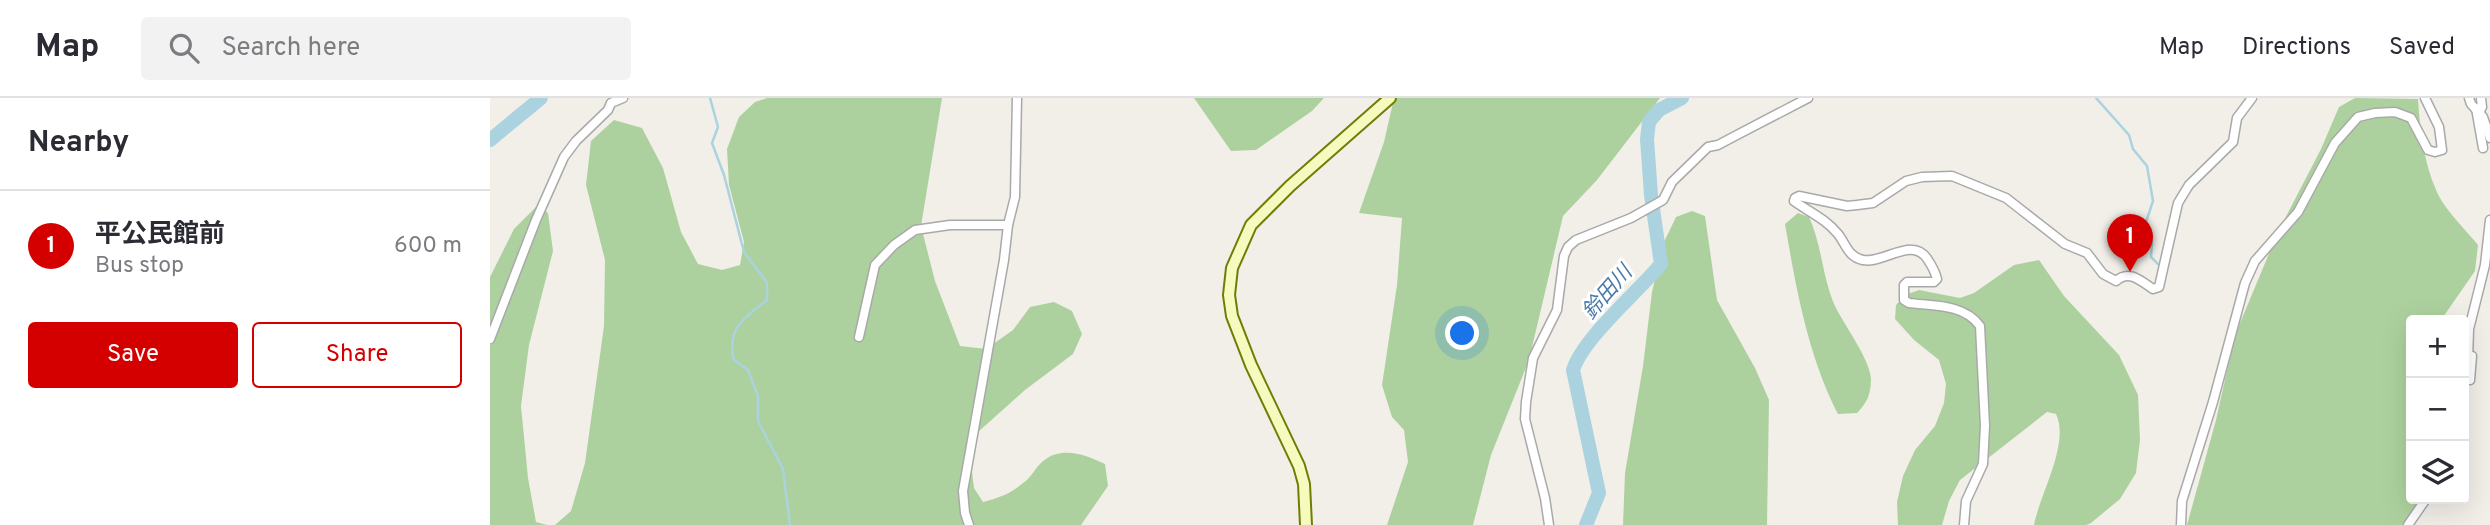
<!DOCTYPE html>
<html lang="en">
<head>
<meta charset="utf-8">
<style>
	body { margin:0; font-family:Overpass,"Noto Sans JP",sans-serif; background:#f2f2f3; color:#2b2b33 }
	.controls { position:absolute; right:21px; bottom:21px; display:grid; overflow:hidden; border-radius:7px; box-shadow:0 7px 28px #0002 }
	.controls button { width:63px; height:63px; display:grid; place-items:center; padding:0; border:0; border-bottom:2px solid #e1e1e2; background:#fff; color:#2b2b33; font:35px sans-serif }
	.you { position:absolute; left:973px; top:236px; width:24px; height:24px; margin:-18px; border:5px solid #fff; border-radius:50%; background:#1a73e8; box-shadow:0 0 0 10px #1a73e833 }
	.badge { display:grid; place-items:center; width:46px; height:46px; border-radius:50%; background:#d40000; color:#fff; font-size:23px; font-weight:700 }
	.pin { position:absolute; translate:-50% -58px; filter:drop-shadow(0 2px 4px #0008) }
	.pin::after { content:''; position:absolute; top:37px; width:24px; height:21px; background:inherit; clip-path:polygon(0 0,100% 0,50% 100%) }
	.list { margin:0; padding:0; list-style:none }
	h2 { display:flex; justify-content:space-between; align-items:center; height:91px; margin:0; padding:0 28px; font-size:30px }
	h2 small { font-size:23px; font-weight:400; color:#7c7c81 }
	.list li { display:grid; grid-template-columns:46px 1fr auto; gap:21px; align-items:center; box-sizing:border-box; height:112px; padding:0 28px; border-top:2px solid #e1e1e2 }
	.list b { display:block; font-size:26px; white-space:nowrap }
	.list p { margin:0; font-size:23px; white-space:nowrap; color:#7c7c81 }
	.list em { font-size:23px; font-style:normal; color:#7c7c81 }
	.actions { display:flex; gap:14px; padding:21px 28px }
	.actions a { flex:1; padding:16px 0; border:2px solid #d40000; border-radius:7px; text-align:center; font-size:24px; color:#d40000 }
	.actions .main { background:#d40000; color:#fff }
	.icon { flex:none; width:38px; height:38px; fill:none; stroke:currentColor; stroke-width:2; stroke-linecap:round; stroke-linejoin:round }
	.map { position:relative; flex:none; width:2000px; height:427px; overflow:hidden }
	header { display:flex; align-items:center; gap:42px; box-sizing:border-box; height:98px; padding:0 35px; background:#fff; border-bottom:2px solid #e1e1e2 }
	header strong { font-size:33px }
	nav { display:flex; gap:38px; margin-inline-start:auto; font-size:24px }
	.search { width:490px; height:63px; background:#f2f2f3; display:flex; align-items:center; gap:18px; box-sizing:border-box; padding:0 24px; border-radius:7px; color:#7c7c81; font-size:26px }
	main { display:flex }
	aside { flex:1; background:#fff }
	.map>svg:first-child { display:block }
	.forest { fill:#add19e }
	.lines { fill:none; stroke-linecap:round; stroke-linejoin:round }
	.stream { stroke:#aad3df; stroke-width:2.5 }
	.river { stroke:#aad3df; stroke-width:14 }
	.street-casing { stroke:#a9a9a9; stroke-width:11 }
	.secondary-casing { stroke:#707d05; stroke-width:14 }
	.street { stroke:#fff; stroke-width:8 }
	.secondary { stroke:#f7fabf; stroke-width:10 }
	.labels { text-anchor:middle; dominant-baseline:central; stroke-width:6; stroke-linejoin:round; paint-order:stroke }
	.water-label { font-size:21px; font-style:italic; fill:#4a7aab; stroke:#fff }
</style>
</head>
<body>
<header>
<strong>Map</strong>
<div class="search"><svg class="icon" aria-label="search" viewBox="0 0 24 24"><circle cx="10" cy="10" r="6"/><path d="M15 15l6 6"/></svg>Search here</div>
<nav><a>Map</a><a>Directions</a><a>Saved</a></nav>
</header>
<main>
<aside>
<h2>Nearby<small></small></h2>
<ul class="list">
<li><span class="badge">1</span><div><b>平公民館前</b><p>Bus stop</p></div><em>600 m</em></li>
</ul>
<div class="actions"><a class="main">Save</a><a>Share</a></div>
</aside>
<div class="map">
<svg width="2000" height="427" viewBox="0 0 2000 427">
	<rect width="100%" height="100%" fill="#f2efe9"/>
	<g class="forest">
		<path d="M277,0H452L431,128L445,183L470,248L496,251L523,232L540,209L564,204L582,213L592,236L583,256L535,292L488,334L480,358L484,390L493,404C507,401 522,395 533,385C541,380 545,370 552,364C571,347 596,357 615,366L618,388L591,427H65L81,413L95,365L114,228L115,162L96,87L101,43L124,22L152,30L173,70L191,134L208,166L232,172L250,167L254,144L239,87L237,51L249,19L265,4Z"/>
		<polygon points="704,0 834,0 822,13 766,52 741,53"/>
		<polygon points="904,0 1170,0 1107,82 1073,118 1039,262 1001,357 983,427 897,427 918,364 914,332 902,319 892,287 907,187 912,120 869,115 894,44"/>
		<path d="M1865,0L1928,1C1930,32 1934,66 1947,94C1954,111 1976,132 1988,147L1985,173L1951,222H1921V401H1929L1919,427H1697L1726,322L1745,237L1788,134L1831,51L1849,9Z"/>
		<polygon points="48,107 58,115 63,153 39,247 31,308 38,380 46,424 57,427 0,427 0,179 24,131"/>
		<polygon points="1202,113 1215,118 1227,202 1265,270 1279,302 1277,427 1133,427 1135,375 1153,268 1162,194 1174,144 1186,119"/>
		<path d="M1308,115L1319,119C1332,147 1332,179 1345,208C1354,227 1380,261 1381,281C1381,296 1377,305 1367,315L1348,316C1318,258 1306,190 1295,126Z"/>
		<path d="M1549,162L1574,198L1629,257L1648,297L1650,342L1646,375L1630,401L1601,425L1596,427H1544C1550,395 1580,346 1566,316L1557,314L1470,382L1459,403L1452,427H1408L1407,404L1413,378L1425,352L1445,328L1454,305L1456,286L1449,262L1424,242L1405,221L1406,207L1415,197L1429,192L1470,200L1484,195L1524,167Z"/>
	</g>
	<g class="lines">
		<g class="stream">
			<path d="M220,0L228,29L222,45L234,77L254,154L277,185V202C254,220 236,231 244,262L258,272L268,298V323L293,371L300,427"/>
			<polyline points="1606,0 1639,37 1643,51 1657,68 1663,103 1656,124 1662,145 1661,159 1668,166"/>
		</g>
		<g class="river">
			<polyline points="0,42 51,0"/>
			<path d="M1096,427L1109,395L1083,272C1093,240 1148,194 1171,166L1161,97L1157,41L1159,24L1169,12L1192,0"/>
		</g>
		<defs>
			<g id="street">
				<polyline points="1979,0 1981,6 1993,19 2000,40"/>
				<polyline points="1986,10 1993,50"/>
				<polyline points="1990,13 1992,9 1991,0"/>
				<polyline points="369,239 385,167 404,147 425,132 460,127 518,127"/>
				<polyline points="0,241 46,122 74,59 86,43 118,12 121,5 133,0"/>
				<polyline points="1974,272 1978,261 1979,231 1995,167 2000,122"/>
				<polyline points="1980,282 1982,258"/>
				<polyline points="479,427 475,415 473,393 514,162 518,127 525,99 527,0"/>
				<polyline points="1059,427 1055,400 1035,321 1036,304 1043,260 1067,212 1074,158 1078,149 1086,142 1141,120 1173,102 1182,84 1218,49 1228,47 1245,38 1318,0"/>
				<path d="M1474,427L1476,403L1493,366L1495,328L1490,228C1474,206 1445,208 1419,205L1414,202V187L1417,184H1444L1447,181C1445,173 1442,168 1438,162C1423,137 1394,166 1373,162C1358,159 1356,146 1348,136C1336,121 1319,114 1304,103L1305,100L1309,98L1357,108L1367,107L1383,105L1416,83L1432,79L1462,78L1516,100L1575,146L1597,155L1613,176L1626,183C1639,171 1651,183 1663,191L1669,189L1688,105L1699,87L1743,44L1747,20L1762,0"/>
				<polyline points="1691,427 1692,403 1723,304 1755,185 1765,163 1808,114 1845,45 1868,19 1885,15 1905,14 1921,20 1938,52 1945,54 1952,52 1949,29 1935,0"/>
				<polyline points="1918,427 1936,401"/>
			</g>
			<polyline id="secondary" points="816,427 814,386 809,368 761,267 742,218 739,197 742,170 761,127 800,88 900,0"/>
		</defs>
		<use href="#street" class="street-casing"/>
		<use href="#secondary" class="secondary-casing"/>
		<use href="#street" class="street"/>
		<use href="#secondary" class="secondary"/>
	</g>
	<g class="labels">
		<g class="water-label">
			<text transform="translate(1118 195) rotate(-49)">鈴田川</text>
		</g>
	</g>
</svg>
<div class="controls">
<button>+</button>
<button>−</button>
<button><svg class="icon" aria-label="layers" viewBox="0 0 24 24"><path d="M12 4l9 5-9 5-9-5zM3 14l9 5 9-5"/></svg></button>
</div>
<div class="you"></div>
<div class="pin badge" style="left:1640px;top:174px">1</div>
</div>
</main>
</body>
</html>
